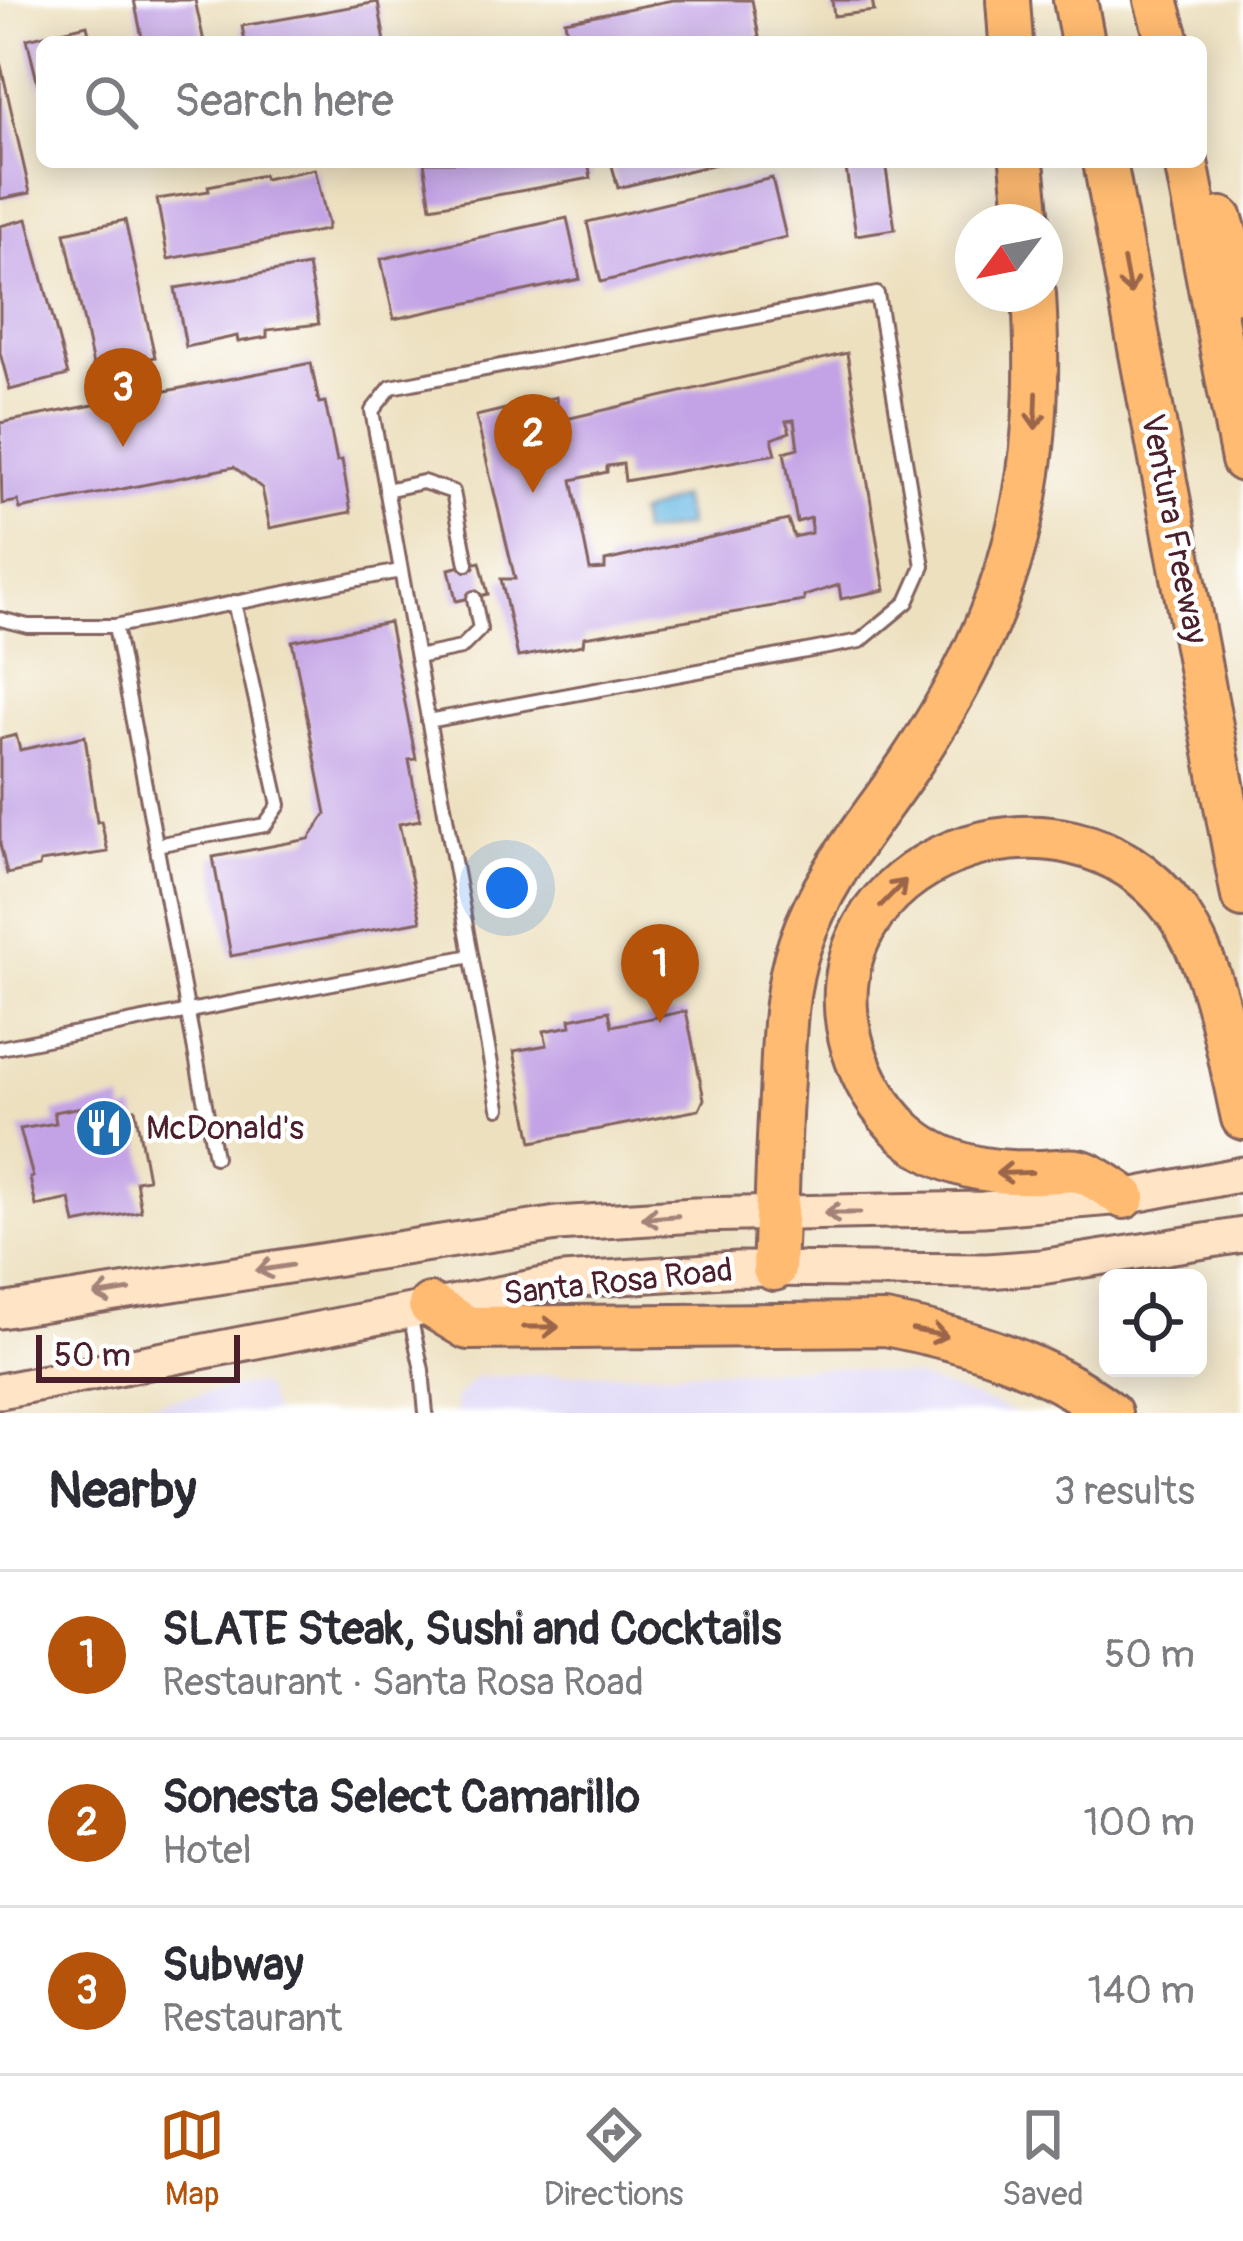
<!DOCTYPE html>
<html lang="en">
<head>
<meta charset="utf-8">
<style>
	body { margin:0; font-family:Pangolin,sans-serif; background:#f7f7f7; color:#2b2b33 }
	.controls { position:absolute; right:36px; bottom:36px; display:grid; overflow:hidden; border-radius:18px; box-shadow:0 6px 30px #0003 }
	.controls button { width:108px; height:108px; display:grid; place-items:center; padding:0; border:0; border-bottom:3px solid #e1e1e2; background:#fff; color:#2b2b33; font:60px sans-serif }
	.compass { position:absolute; left:955px; top:204px; width:108px; height:108px; border-radius:50%; background:#fff; box-shadow:0 6px 30px #0003; rotate:238deg }
	.scale { position:absolute; left:36px; bottom:30px; width:204px; box-sizing:border-box; padding-left:12px; border:6px solid #4a1f2b; border-top:0; font-size:33px; line-height:42px; white-space:nowrap; color:#4a1f2b; -webkit-text-stroke:9px #fff; paint-order:stroke }
	.you { position:absolute; left:507px; top:888px; width:42px; height:42px; margin:-30px; border:9px solid #fff; border-radius:50%; background:#1a73e8; box-shadow:0 0 0 18px #1a73e833 }
	.badge { display:grid; place-items:center; width:78px; height:78px; border-radius:50%; background:#b45309; color:#fff; font-size:39px; font-weight:700 }
	.pin { position:absolute; translate:-50% -99px; filter:drop-shadow(0 3px 6px #0008) }
	.pin::after { content:''; position:absolute; top:63px; width:42px; height:36px; background:inherit; clip-path:polygon(0 0,100% 0,50% 100%) }
	.list { margin:0; padding:0; list-style:none }
	h2 { display:flex; justify-content:space-between; align-items:center; height:156px; margin:0; padding:0 48px; font-size:51px }
	h2 small { font-size:39px; font-weight:400; color:#7c7c81 }
	.list li { display:grid; grid-template-columns:78px 1fr auto; gap:36px; align-items:center; box-sizing:border-box; height:168px; padding:0 48px; border-top:3px solid #e1e1e2 }
	.list b { display:block; font-size:45px; white-space:nowrap }
	.list p { margin:0; font-size:39px; white-space:nowrap; color:#7c7c81 }
	.list em { font-size:39px; font-style:normal; color:#7c7c81 }
	.icon { flex:none; width:66px; height:66px; fill:none; stroke:currentColor; stroke-width:2; stroke-linecap:round; stroke-linejoin:round }
	.map { position:relative; flex:none; width:1243px; height:1413px; overflow:hidden }
	.search { position:absolute; background:#fff; box-shadow:0 6px 30px #0003; left:36px; right:36px; top:36px; height:132px; display:flex; align-items:center; gap:30px; box-sizing:border-box; padding:0 42px; border-radius:18px; color:#7c7c81; font-size:45px }
	.sheet { height:660px; background:#fff }
	nav { display:flex; justify-content:space-around; align-items:center; box-sizing:border-box; height:168px; border-top:3px solid #e1e1e2; background:#fff; font-size:33px; color:#7c7c81 }
	nav a { display:grid; justify-items:center; gap:6px }
	nav .on { color:#b45309 }
	.map>svg:first-child { display:block }
	.built { fill:#ddd5f6 }
	.water { fill:#68b9e3; stroke:#596c87; stroke-width:3 }
	.building { fill:#c3a3e5; fill-rule:evenodd }
	.lines { fill:none; stroke-linecap:round; stroke-linejoin:round }
	.lane-casing { stroke:#83635f; stroke-width:18 }
	.secondary-casing { stroke:#83635f; stroke-width:39 }
	.highway-casing { stroke:#83635f; stroke-width:48 }
	.lane { stroke:#fff; stroke-width:12 }
	.secondary { stroke:#ffe4c6; stroke-width:33 }
	.highway { stroke:#ffbb71; stroke-width:42 }
	.oneway { stroke:#9b654a }
	.oneway2 { stroke:#a48278 }
	.labels { text-anchor:middle; dominant-baseline:central; stroke-width:9; stroke-linejoin:round; paint-order:stroke }
	.street-label { font-size:33px; fill:#4a1f2b; stroke:#fff }
	.poi-label { font-size:33px; fill:#4a1f2b; stroke:#fff; text-anchor:start }
</style>
</head>
<body>
<div class="map">
<svg width="1243" height="1413" viewBox="0 0 1243 1413">
	<rect width="100%" height="100%" fill="#fff"/>
	<filter id="ink" filterUnits="userSpaceOnUse"><feTurbulence type="fractalNoise" baseFrequency=".00833" numOctaves="2"/><feDisplacementMap in="SourceGraphic" scale="24" xChannelSelector="R" yChannelSelector="G"/><feConvolveMatrix kernelMatrix="1 2 1 2 8 2 1 2 1" color-interpolation-filters="sRGB"/></filter>
	<filter id="wash" filterUnits="userSpaceOnUse"><feTurbulence type="fractalNoise" baseFrequency=".004" numOctaves="4" result="noise"/><feDisplacementMap in="SourceGraphic" scale="48" xChannelSelector="R" yChannelSelector="G"/><feGaussianBlur stdDeviation="2.7" result="paint"/><feColorMatrix in="noise" values="0 0 0 0 0 0 0 0 0 0 0 0 0 0 0 0 0 1.4 0 .05"/><feComposite in="paint" operator="in"/></filter>
	<g filter="url(#wash)">
		<rect width="100%" height="100%" fill="#ede0bf"/>
		<g class="built">
			<polygon points="844,1367 915,1377 1018,1413 456,1413 455,1400 475,1377"/>
			<polygon points="257,1384 265,1389 273,1413 101,1413"/>
		</g>
		<polygon class="water" points="681,497 688,526 642,534 638,514"/>
		<g id="blocks">
			<g class="building">
				<polygon points="134,0 195,0 204,42 143,42"/>
				<polygon points="673,0 752,0 760,42 569,42 565,21"/>
				<polygon points="832,0 872,0 874,11 834,16"/>
				<polygon points="378,2 385,42 245,42 242,26"/>
				<polygon points="87,25 91,42 42,42 40,93 27,39"/>
				<polygon points="0,61 30,193 0,199"/>
				<polygon points="424,162 588,162 591,178 431,207"/>
				<polygon points="611,162 715,162 716,164 618,188"/>
				<polygon points="845,162 885,162 895,229 856,235"/>
				<polygon points="315,169 328,225 326,230 168,259 157,199 209,191 208,186 263,175 264,179"/>
				<polygon points="772,178 786,237 601,282 587,222"/>
				<polygon points="567,218 580,279 394,319 381,259"/>
				<polygon points="27,219 68,375 10,390 0,353 0,226"/>
				<polygon points="125,220 155,357 94,370 65,233"/>
				<polygon points="308,266 319,324 267,330 267,337 238,342 237,336 186,347 175,288"/>
				<path d="M847,353L885,590L841,599L839,585L804,596V601L584,637L583,645L518,657L501,579H515L476,416L556,397L558,421ZM794,420L798,448L784,452L797,522L811,518V533L794,537L788,520L605,561V569L590,570L572,480L607,472V466L623,464L625,481L776,454L772,439L790,432L786,421Z"/>
				<polygon points="311,363 319,403 325,402 337,461 342,460 351,512 270,528 262,488 234,467 20,509 18,501 2,504 0,423"/>
				<polygon points="480,562 488,594 456,601 449,569"/>
				<polygon points="389,622 416,759 409,760 420,820 399,824 421,921 231,956 213,857 309,839 326,814 292,641"/>
				<polygon points="16,735 20,750 85,736 97,822 101,821 108,852 40,862 39,867 7,874 0,844 0,739"/>
				<polygon points="609,1011 612,1026 686,1011 704,1099 699,1110 532,1142 514,1051 547,1045 544,1031 571,1026 570,1019"/>
				<polygon points="122,1100 124,1112 135,1109 148,1179 136,1181 141,1211 75,1224 70,1199 36,1206 30,1178 33,1177 20,1129 56,1123 54,1112"/>
			</g>
		</g>
	</g>
	<g filter="url(#ink)">
		<use href="#blocks" fill-opacity="0" stroke="#83635f" stroke-width="3"/>
		<g class="lines">
			<defs>
				<g id="lane">
					<polyline points="386,490 423,482 453,492 467,564"/>
					<polyline points="0,619 28,626 115,626 400,571"/>
					<polyline points="115,626 215,1157"/>
					<polyline points="417,657 461,648 480,629 474,598"/>
					<polyline points="428,721 860,641 907,602 923,566 877,294 391,387 372,411 499,1108"/>
					<polyline points="156,845 265,825 279,805 234,602"/>
					<polyline points="0,1048 471,956"/>
					<polyline points="410,1316 422,1370 426,1413"/>
				</g>
				<g id="secondary">
					<polyline points="0,1311 557,1224 695,1215 983,1209 1124,1197 1243,1174"/>
					<polyline points="0,1391 564,1281 737,1269 987,1271 1041,1267 1243,1235"/>
				</g>
				<g id="highway">
					<polyline points="1008,0 1011,42"/>
					<polyline points="1075,0 1083,42"/>
					<polyline points="1156,0 1168,42"/>
					<polyline points="1022,162 1028,222"/>
					<polyline points="1105,162 1243,896"/>
					<polyline points="1186,162 1243,460"/>
					<polyline points="1221,219 1243,292"/>
					<path d="M1124,1197C1112,1189 1099,1179 1085,1173C1073,1168 1054,1172 1040,1172C990,1174 943,1167 904,1132C879,1108 863,1081 853,1048C798,859 1067,761 1176,911C1218,970 1227,1049 1243,1118"/>
					<path d="M774,1269C777,1206 778,1142 782,1079C784,1033 785,988 800,944C824,873 873,820 913,759C1016,603 1045,479 1034,294"/>
					<path d="M430,1305L468,1328L885,1324C964,1339 1045,1363 1110,1413"/>
				</g>
			</defs>
			<use href="#lane" class="lane-casing"/>
			<use href="#secondary" class="secondary-casing"/>
			<use href="#highway" class="highway-casing"/>
			<use href="#lane" class="lane"/>
			<use href="#secondary" class="secondary"/>
			<use href="#highway" class="highway"/>
		</g>
		<defs><path id="oneway-shaft" d="M-6 0H5M1.5-3L5.5 0L1.5 3" fill="none" stroke-width="1.6" stroke-linecap="round" stroke-linejoin="round" transform="scale(3)"/></defs>
		<g class="oneway">
			<use href="#oneway-shaft" transform="translate(1127 277) rotate(79)"/>
			<use href="#oneway-shaft" transform="translate(1036 411) rotate(92)"/>
			<use href="#oneway-shaft" transform="translate(893 893) rotate(-46)"/>
			<use href="#oneway-shaft" transform="translate(1014 1173) rotate(178)"/>
			<use href="#oneway-shaft" transform="translate(541 1327)"/>
			<use href="#oneway-shaft" transform="translate(930 1333) rotate(11)"/>
		</g>
		<g class="oneway2">
			<use href="#oneway-shaft" transform="translate(842 1213) rotate(180)"/>
			<use href="#oneway-shaft" transform="translate(660 1217) rotate(176)"/>
			<use href="#oneway-shaft" transform="translate(274 1268) rotate(171)"/>
			<use href="#oneway-shaft" transform="translate(112 1293) rotate(171)"/>
		</g>
	</g>
	<defs>
		<symbol id="restaurant-disc" viewBox="-11 -11 22 22"><circle r="9.5" fill="#1f6fb2" stroke="#fff"/><path d="M-5-6h1v4h1v-4h1v4h1v-4h1v5L-1.5 .5V6h-2V.5L-5-1ZM5-6V6H3V1.5H1.5Q1.5-4 5-6Z" fill="#fff"/></symbol>
	</defs>
	<g fill-rule="evenodd">
		<use href="#restaurant-disc" x="71" y="1095" width="66" height="66"/>
	</g>
	<g class="labels">
		<g class="street-label">
			<text transform="translate(1174 529) rotate(79)">Ventura Freeway</text>
			<text transform="translate(618 1282) rotate(-6)">Santa Rosa Road</text>
		</g>
		<g class="poi-label">
			<text x="146" y="1128">McDonald's</text>
		</g>
	</g>
</svg>
<div class="controls">
<button><svg class="icon" aria-label="locate" viewBox="0 0 24 24"><circle cx="12" cy="12" r="6"/><path d="M12 2v4M12 18v4M2 12h4M18 12h4"/></svg></button>
</div>
<svg class="compass" viewBox="-18 -18 36 36"><path d="M0-13l5 13h-10z" fill="#e53935"/><path d="M0 13l5-13h-10z" fill="#7c7c81"/></svg>
<div class="scale">50 m</div>
<div class="you"></div>
<div class="pin badge" style="left:660px;top:1023px">1</div>
<div class="pin badge" style="left:533px;top:493px">2</div>
<div class="pin badge" style="left:123px;top:447px">3</div>
<div class="search"><svg class="icon" aria-label="search" viewBox="0 0 24 24"><circle cx="10" cy="10" r="6"/><path d="M15 15l6 6"/></svg>Search here</div>
</div>
<section class="sheet">
<h2>Nearby<small>3 results</small></h2>
<ul class="list">
<li><span class="badge">1</span><div><b>SLATE Steak, Sushi and Cocktails</b><p>Restaurant · Santa Rosa Road</p></div><em>50 m</em></li>
<li><span class="badge">2</span><div><b>Sonesta Select Camarillo</b><p>Hotel</p></div><em>100 m</em></li>
<li><span class="badge">3</span><div><b>Subway</b><p>Restaurant</p></div><em>140 m</em></li>
</ul>
</section>
<nav>
<a class="on"><svg class="icon" aria-label="map" viewBox="0 0 24 24"><path d="M3 6l6-2 6 2 6-2v14l-6 2-6-2-6 2zM9 4v14M15 6v14"/></svg>Map</a>
<a><svg class="icon" aria-label="directions" viewBox="0 0 24 24"><path d="M12 3l9 9-9 9-9-9zM9 14v-3h6M13 9l2 2-2 2"/></svg>Directions</a>
<a><svg class="icon" aria-label="saved" viewBox="0 0 24 24"><path d="M7 4h10v16l-5-4-5 4z"/></svg>Saved</a>
</nav>
</body>
</html>
